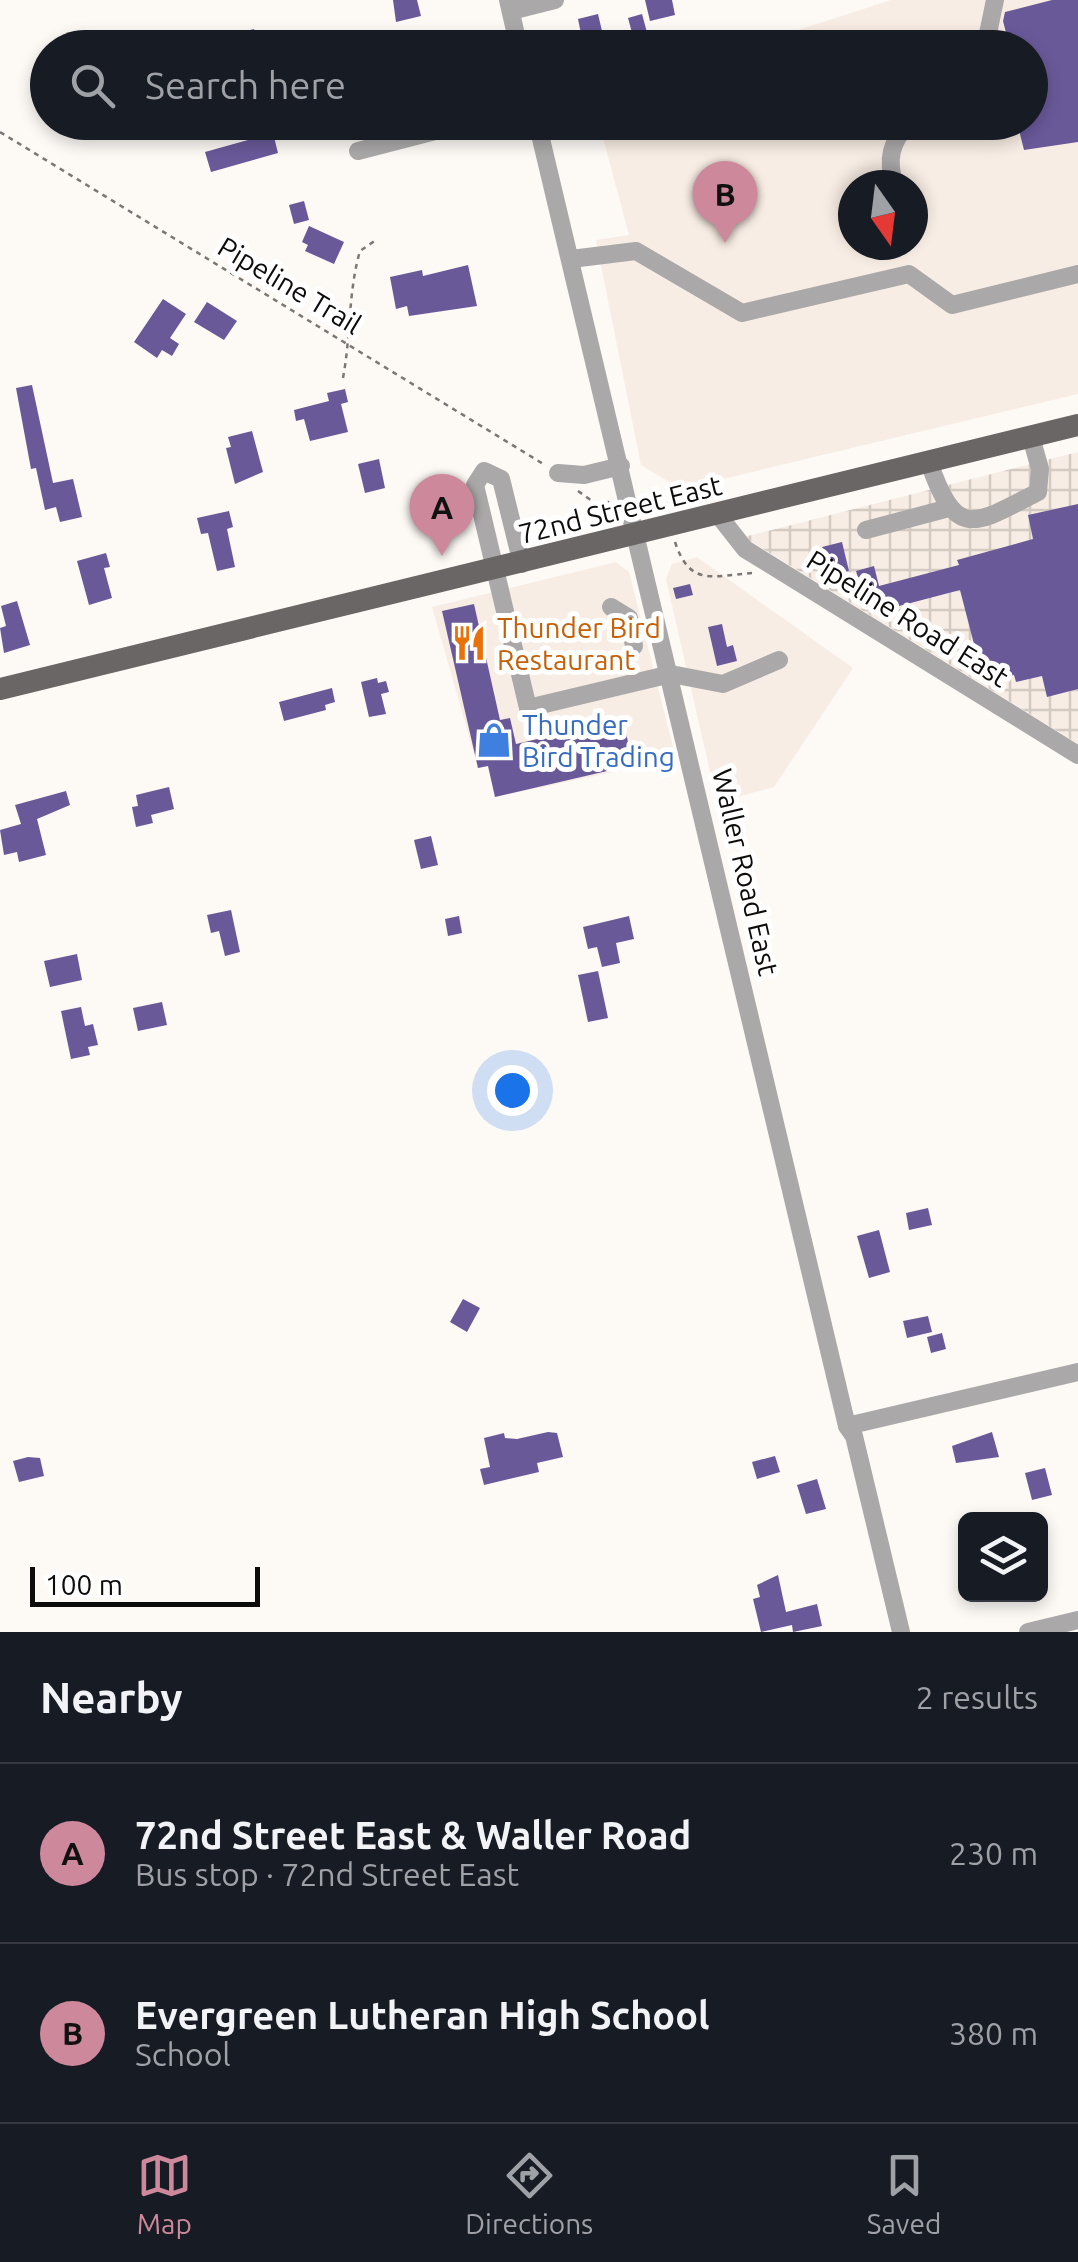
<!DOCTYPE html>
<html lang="en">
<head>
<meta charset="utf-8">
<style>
	body { margin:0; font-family:Ubuntu,sans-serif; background:#242831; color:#f1f3f6 }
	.controls { position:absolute; right:30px; bottom:30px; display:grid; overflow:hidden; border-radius:15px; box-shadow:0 5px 15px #0003 }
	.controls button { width:90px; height:90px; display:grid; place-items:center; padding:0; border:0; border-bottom:2px solid #363941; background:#171b24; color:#f1f3f6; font:50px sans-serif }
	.compass { position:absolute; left:838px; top:170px; width:90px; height:90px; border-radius:50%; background:#171b24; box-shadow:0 5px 15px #0003; rotate:166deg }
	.scale { position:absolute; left:30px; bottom:25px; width:230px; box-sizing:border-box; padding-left:10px; border:5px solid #0e0c0b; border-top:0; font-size:28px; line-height:35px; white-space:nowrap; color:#0e0c0b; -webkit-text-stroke:8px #fff; paint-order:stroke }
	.you { position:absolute; left:512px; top:1090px; width:35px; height:35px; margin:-25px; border:8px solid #fff; border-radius:50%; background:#1a73e8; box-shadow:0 0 0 15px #1a73e833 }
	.badge { display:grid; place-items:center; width:65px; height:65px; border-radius:50%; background:#ce889b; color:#111; font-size:32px; font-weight:700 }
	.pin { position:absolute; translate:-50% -82px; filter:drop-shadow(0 2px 5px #0008) }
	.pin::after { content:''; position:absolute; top:52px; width:35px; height:30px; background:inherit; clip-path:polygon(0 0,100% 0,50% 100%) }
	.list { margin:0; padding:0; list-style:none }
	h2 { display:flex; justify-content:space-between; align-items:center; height:130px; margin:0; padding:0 40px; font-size:42px }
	h2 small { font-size:32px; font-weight:400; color:#9ea1a6 }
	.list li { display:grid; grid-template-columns:65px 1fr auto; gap:30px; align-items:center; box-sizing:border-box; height:180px; padding:0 40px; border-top:2px solid #363941 }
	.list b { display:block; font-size:38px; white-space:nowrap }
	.list p { margin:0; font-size:32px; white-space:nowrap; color:#9ea1a6 }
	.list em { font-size:32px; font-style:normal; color:#9ea1a6 }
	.icon { flex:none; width:55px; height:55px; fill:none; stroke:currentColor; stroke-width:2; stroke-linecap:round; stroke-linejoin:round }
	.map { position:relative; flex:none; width:1078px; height:1632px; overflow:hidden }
	.search { position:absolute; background:#171b24; box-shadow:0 5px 15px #0003; left:30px; right:30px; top:30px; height:110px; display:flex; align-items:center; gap:25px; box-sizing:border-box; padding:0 35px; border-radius:55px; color:#9ea1a6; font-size:38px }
	.sheet { height:490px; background:#171b24 }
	nav { display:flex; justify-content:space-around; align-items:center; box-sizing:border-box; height:140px; border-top:2px solid #363941; background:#171b24; font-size:28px; color:#9ea1a6 }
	nav a { display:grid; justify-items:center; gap:5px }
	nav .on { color:#ce889b }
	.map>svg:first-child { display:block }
	.built { fill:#f8ede4; fill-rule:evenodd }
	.industrial { fill:url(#industrial-grid) }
	.building { fill:#695999 }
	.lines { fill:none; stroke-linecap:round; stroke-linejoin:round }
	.path { stroke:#7a7875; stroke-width:2.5; stroke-dasharray:5 5; stroke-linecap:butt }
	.minor { stroke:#aba8a9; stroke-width:18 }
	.major { stroke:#6a6666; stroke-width:22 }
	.labels { text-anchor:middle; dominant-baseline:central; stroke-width:10; stroke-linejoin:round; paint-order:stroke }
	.street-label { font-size:28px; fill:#0e0c0b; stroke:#fff }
	.food-label { font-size:28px; fill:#c56008; stroke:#fff; text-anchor:start }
	.shop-label { font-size:28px; fill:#366cbe; stroke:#fff; text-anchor:start }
</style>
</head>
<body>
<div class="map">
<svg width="1078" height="1632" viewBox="0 0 1078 1632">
	<defs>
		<pattern id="industrial-grid" width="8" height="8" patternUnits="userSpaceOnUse" patternTransform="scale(2.5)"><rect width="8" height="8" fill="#f8ede4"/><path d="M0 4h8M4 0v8" fill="none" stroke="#d3cac2"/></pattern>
	</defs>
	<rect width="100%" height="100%" fill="#fdf9f5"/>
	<g class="built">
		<path d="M891,0H1078V394L681,489L641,465L596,240L629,235L599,123L1030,122V48L746,47ZM853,185H913V245H853Z"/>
		<polygon points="697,557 853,668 774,787 717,802 666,579 672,564"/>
		<polygon points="616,562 629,572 676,759 495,797 488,766 478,768 432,607"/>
	</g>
	<polygon class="industrial" points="1078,452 1078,744 744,537"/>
	<g class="building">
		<polygon points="393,0 417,0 421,16 396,22"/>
		<polygon points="645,0 672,0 675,15 650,21"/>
		<polygon points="1052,0 1078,0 1078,142 1024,150 1017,122 1030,122 1030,48 1010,48 1003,21 1005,12"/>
		<polygon points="598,14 606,48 584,48 578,19"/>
		<polygon points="642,14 648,36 634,40 628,18"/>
		<polygon points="254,29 259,48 226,48 223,37"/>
		<polygon points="273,133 278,153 211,172 205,152"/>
		<polygon points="304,201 309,220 294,224 289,205"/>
		<polygon points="309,226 344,242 334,264 305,251 308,245 302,242"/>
		<polygon points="468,265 477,306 409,316 407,306 396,309 390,277 422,270 423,276"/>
		<polygon points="163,299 186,314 170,338 179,344 172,356 162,350 157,358 134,342"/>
		<polygon points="207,302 237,321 224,340 194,322"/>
		<polygon points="32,385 53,483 73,479 82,517 60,522 56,507 45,510 36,468 31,469 16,388"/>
		<polygon points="345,389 348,402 341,404 348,432 310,441 304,419 296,421 294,410 329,401 327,393"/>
		<polygon points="252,431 263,472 235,484 226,448 231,447 228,437"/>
		<polygon points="379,459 385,488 365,493 358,464"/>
		<polygon points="1078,504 1078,689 1047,697 1042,676 1016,682 1014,675 997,680 995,672 982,675 960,590 884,610 879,591 863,595 856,571 874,566 879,586 959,565 957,560 1033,539 1028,515"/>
		<polygon points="229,511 233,527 227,529 235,567 217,571 208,533 201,534 197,518"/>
		<polygon points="842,542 849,571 830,576 822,547"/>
		<polygon points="106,553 110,567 104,568 112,598 89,605 77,561"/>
		<polygon points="690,584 693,595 676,599 673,588"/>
		<polygon points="17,601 30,645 4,653 0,628 6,626 1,606"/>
		<polygon points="474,604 500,720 510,718 516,744 623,719 633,765 495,797 488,766 478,768 442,611"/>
		<polygon points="722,624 727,647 733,645 737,661 717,666 708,627"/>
		<polygon points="377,678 378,683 386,681 389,692 381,694 386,714 369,717 361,682"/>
		<polygon points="332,688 335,702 325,705 326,710 284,721 279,702"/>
		<polygon points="169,787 174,809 151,815 153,823 136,827 132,807 138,806 136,795"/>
		<polygon points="66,791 70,805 37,819 46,855 19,862 17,852 4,855 0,830 21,824 15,805"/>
		<polygon points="431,836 438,865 421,869 414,840"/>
		<polygon points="231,910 240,952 225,956 219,931 211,933 207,915"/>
		<polygon points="459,916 462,933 448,936 445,919"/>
		<polygon points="629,916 634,939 616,943 620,963 602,967 597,947 588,949 583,927"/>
		<polygon points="77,954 82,980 50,987 44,961"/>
		<polygon points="598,971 608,1018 588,1022 578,975"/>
		<polygon points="162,1002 167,1025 138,1031 133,1008"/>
		<polygon points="81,1007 85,1026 93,1024 98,1045 88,1047 90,1055 71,1059 61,1011"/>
		<polygon points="928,1208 932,1225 909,1230 906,1213"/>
		<polygon points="879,1230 890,1272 869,1278 857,1236"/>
		<polygon points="463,1299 480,1308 467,1332 450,1322"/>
		<polygon points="928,1316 932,1332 907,1338 903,1321"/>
		<polygon points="942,1333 946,1349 931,1353 927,1337"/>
		<polygon points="548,1432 557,1433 563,1457 537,1463 539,1472 484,1485 480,1469 490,1467 484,1438 504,1433 505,1438 517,1439"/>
		<polygon points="992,1432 999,1457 956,1463 952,1446"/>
		<polygon points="775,1456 780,1472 757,1479 752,1462"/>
		<polygon points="28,1457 40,1458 44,1476 19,1482 13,1461"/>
		<polygon points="1045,1468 1052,1495 1032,1500 1025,1473"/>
		<polygon points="817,1479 826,1509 806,1514 797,1485"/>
		<polygon points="778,1575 786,1612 817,1604 822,1626 793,1632 792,1625 761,1632 753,1599 760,1597 757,1585"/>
	</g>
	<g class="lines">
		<g class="path">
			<polyline points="0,132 545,465"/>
			<path d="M343,378C351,336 348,292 360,251L376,240"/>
			<polyline points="578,491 595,503 611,502"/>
			<polyline points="644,496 664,493 667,505"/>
			<path d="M675,542C690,587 712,576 752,573"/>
		</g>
		<g class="minor">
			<polyline points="508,0 519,48"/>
			<polyline points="511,11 555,0"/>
			<polyline points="985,48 995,0"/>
			<polyline points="537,122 847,1426 854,1436 901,1632"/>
			<polyline points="358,151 470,122"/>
			<path d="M895,185C886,159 891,143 909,122"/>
			<polyline points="571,259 636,251 742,313 909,274 952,305 1078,274"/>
			<path d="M929,462C956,541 974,525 1038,492L1040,469L1031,437"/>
			<polyline points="558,473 584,475 621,466"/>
			<polyline points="719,516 745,549 1078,755"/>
			<polyline points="866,530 949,508"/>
			<polyline points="522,564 501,479 484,471 475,485 528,708 671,674 723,684 779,660"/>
			<polyline points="611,607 629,618 634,646"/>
			<polyline points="847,1426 1078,1372"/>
			<polyline points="1028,1632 1078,1620"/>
		</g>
		<polyline class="major" points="0,689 1078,425"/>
	</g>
	<defs>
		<symbol id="restaurant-bare" viewBox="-9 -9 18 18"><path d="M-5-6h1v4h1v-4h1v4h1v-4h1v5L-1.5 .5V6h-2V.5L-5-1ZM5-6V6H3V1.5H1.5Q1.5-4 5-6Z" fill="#e8710a" stroke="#fff" stroke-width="2.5" paint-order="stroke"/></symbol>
		<symbol id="shop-bare" viewBox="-9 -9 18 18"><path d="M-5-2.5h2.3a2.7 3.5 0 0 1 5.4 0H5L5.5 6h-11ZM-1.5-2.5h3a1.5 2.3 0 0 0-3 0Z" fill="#3f7fe0" stroke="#fff" stroke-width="2.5" paint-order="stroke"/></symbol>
	</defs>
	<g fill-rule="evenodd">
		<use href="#restaurant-bare" x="444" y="618" width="50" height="50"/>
		<use href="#shop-bare" x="469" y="715" width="50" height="50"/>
	</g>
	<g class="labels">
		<g class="street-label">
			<text transform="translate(290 285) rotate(31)">Pipeline Trail</text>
			<text transform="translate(620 509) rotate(-14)">72nd Street East</text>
			<text transform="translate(908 618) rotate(32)">Pipeline Road East</text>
			<text transform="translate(746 872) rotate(77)">Waller Road East</text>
		</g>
		<g class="food-label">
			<text x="497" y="627">Thunder Bird<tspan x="497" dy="32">Restaurant</tspan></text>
		</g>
		<g class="shop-label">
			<text x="522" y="724">Thunder<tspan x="522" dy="32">Bird Trading</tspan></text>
		</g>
	</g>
</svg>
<div class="controls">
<button><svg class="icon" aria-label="layers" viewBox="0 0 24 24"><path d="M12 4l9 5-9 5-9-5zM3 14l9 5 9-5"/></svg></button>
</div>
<svg class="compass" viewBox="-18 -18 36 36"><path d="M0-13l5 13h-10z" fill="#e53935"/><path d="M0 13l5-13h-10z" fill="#9ea1a6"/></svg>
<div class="scale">100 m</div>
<div class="you"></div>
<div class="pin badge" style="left:442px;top:556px">A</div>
<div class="pin badge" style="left:725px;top:243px">B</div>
<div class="search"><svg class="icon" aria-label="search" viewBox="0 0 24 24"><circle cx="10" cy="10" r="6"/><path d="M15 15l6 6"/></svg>Search here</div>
</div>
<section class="sheet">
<h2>Nearby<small>2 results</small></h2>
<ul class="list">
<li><span class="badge">A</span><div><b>72nd Street East &amp; Waller Road</b><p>Bus stop · 72nd Street East</p></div><em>230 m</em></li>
<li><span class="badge">B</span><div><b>Evergreen Lutheran High School</b><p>School</p></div><em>380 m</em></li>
</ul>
</section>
<nav>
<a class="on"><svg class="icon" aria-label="map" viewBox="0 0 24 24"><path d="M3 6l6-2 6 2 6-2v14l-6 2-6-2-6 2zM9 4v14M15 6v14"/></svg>Map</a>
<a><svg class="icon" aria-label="directions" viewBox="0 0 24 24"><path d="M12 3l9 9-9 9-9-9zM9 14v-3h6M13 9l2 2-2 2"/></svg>Directions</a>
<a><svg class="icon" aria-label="saved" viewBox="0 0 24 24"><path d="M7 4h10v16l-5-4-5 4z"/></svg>Saved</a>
</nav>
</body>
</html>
